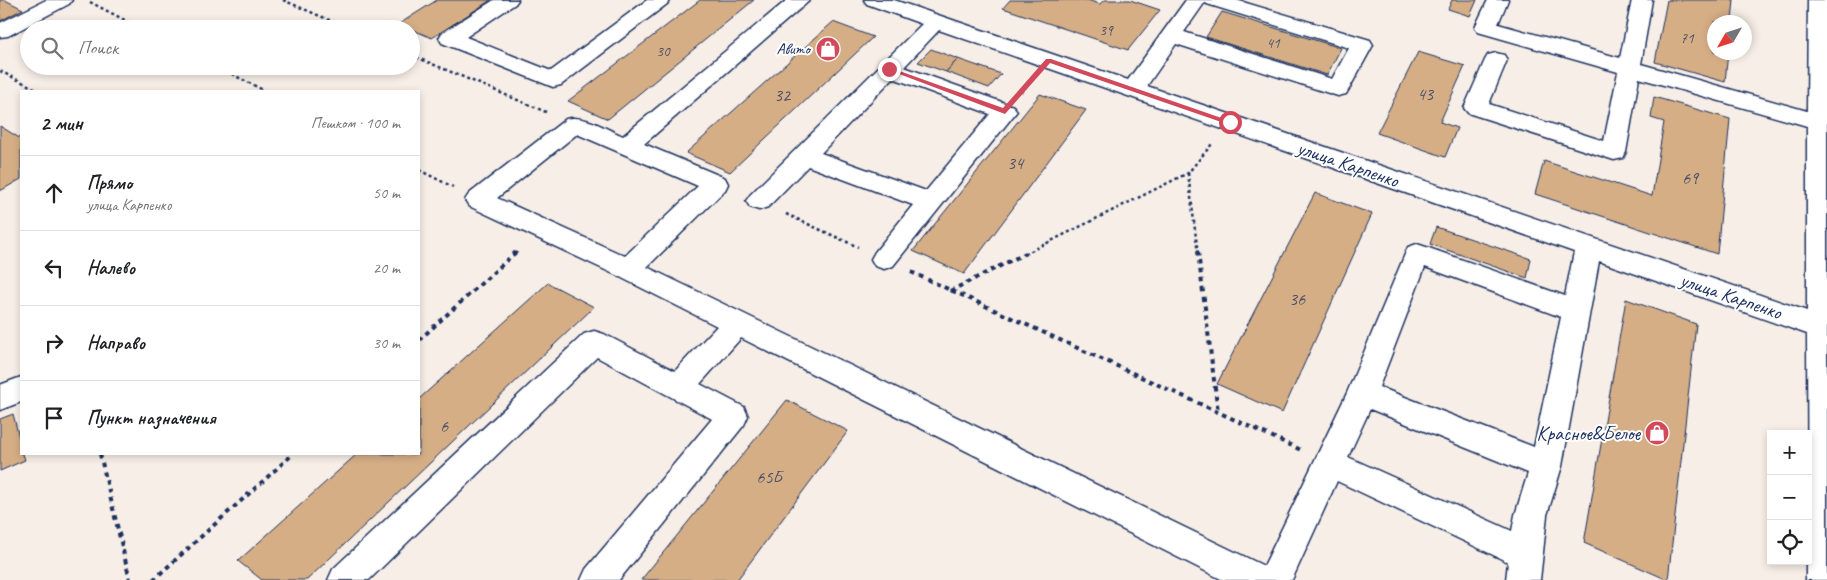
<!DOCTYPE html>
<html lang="ru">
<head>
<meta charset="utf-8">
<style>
	body { margin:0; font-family:Caveat,sans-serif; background:#f2f2f2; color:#202124 }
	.controls { position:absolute; right:15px; bottom:15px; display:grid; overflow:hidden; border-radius:0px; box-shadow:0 2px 8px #0003 }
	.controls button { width:45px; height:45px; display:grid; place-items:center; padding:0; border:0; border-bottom:1px solid #e0e0e0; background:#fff; color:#202124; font:25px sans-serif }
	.compass { position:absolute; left:1707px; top:15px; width:45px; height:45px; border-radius:50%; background:#fff; box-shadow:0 2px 8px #0003; rotate:231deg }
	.stop { position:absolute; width:15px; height:15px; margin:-11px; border:4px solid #d1495b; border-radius:50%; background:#fff }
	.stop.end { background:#d1495b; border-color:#fff; box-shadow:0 1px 5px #0008 }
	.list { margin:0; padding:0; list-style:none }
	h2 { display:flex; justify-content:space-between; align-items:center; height:65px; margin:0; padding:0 20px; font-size:21px }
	h2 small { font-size:16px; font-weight:400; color:#757577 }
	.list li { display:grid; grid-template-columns:32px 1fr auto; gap:15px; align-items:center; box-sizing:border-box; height:75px; padding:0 20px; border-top:1px solid #e0e0e0 }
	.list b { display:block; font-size:19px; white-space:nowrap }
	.list p { margin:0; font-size:16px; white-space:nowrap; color:#757577 }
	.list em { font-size:16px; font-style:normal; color:#757577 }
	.icon { flex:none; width:28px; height:28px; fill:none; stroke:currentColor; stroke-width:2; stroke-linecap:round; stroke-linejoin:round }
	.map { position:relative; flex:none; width:1827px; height:580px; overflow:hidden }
	.search { position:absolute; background:#fff; box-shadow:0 2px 8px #0003; left:20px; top:20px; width:400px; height:55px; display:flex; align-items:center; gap:12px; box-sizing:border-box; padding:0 18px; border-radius:28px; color:#757577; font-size:19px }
	.panel { position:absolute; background:#fff; box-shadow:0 2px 8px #0003; left:20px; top:90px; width:400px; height:365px; border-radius:0px }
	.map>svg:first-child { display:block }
	.building { fill:#d5ae86; stroke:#1b2f5e }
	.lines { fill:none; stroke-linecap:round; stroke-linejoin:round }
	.minor-casing { stroke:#1b2f5e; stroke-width:3 }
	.path-far1 { stroke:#1b2f5e; stroke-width:2.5; stroke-dasharray:3 3; stroke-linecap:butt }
	.path { stroke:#1b2f5e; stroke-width:4; stroke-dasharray:4.5 4.5; stroke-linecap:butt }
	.minor { fill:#fff; fill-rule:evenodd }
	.route { fill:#d1495b }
	.labels { text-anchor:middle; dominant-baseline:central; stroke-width:4; stroke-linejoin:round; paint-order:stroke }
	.far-number-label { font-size:15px; fill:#4a4f68 }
	.far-poi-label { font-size:16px; fill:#1b2f5e; stroke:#fff; text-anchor:end }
	.number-label { font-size:18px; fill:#4a4f68 }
	.street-label { font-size:20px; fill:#1b2f5e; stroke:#fff }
	.poi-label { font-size:20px; fill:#1b2f5e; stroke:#fff; text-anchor:end }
</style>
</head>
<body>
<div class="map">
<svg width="1827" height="580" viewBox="0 0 1827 580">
	<rect width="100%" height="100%" fill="#f7efe7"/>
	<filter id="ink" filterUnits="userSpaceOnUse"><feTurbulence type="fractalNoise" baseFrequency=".02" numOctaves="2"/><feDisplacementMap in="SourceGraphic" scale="10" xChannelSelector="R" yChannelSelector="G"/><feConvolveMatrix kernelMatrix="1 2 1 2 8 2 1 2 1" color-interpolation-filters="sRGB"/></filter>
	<g filter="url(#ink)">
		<g class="building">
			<polygon points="0,0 5,0 23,9 0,21"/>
			<polygon points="437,0 491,0 432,38 399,24"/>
			<polygon points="700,0 754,0 608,119 568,101"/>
			<polygon points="1010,0 1087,0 1100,4 1104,0 1130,0 1160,10 1128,50 1003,8"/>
			<polygon points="1452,0 1477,0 1470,16 1448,9"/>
			<polygon points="1667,0 1734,0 1732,22 1714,22 1714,52 1728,52 1725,82 1655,62"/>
			<polygon points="1222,12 1341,48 1327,75 1206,37"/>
			<polygon points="833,22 873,37 730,172 686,153"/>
			<polygon points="931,49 958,59 946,72 918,62"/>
			<polygon points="1418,52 1465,66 1440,122 1457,128 1445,157 1377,133"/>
			<polygon points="958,59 1001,74 989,88 946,72"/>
			<polygon points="1040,94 1086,110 964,274 913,251"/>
			<polygon points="1654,97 1730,119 1717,254 1535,194 1544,161 1652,196 1664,122 1651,118"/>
			<polygon points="0,126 21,139 21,179 0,191"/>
			<polygon points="1315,193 1372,214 1282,413 1217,384"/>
			<polygon points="1436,227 1531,259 1527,278 1430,244"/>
			<polygon points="548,283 594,307 307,580 262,580 238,561 357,454 419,454 419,399"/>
			<polygon points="1626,299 1696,324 1668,580 1584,543"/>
			<polygon points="787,400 848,431 737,580 641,580"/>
			<polygon points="13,414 21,445 21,454 23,454 25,460 0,471 0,419"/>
		</g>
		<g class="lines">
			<defs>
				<g id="minor">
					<polygon points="46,0 72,0 69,4 8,36 0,37 0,23"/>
					<polygon points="494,0 518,0 515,4 466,37 551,71 647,0 670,0 667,4 561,85 553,87 442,43 439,38 442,33"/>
					<path d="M787,0H810L644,144L725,178L728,184L725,190L647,267L1264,566L1347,393L1408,247L1417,244L1426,247L1565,296L1574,252L939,30L904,67L1013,106L1017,111L893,266L884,269L875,266L871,259L875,252L913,205L808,166L768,207L759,210L750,207L746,201L750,195L922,24L867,4L864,0H894L1128,80L1186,0H1236L1370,40L1373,45L1349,89L1346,94L1338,96L1176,44L1147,86L1807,311V126L1639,78L1626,152L1623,158L1614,160L1468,113L1464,108L1485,60L1488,55L1496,53L1504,55L1507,60L1489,104L1604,141L1618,72L1478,32L1475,27L1488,0H1508L1498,24L1620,58L1632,0H1652L1641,64L1807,111L1808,0H1827V580H1806V561H1808L1807,334L1599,261L1562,466L1547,515L1540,580H1506L1508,562L1337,481L1292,580H1223L741,338L700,384L744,407L748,416L744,425L619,580H581L586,569L712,419L597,357L369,580H328L333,569L584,334L594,331L604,334L675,371L717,326L618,276L469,206L465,200L469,194L566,119C584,114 606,129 623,136ZM1205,2L1207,4L1349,48L1332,79L1184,32ZM893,78L990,114L926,191L821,153ZM577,134L698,186L625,256L497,198ZM1425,267L1561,317L1534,447L1379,387ZM1370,409L1528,473L1515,515L1512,531L1348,457Z"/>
					<polygon points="21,377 21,402 0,410 0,385"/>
				</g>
			</defs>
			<use href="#minor" class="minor-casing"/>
			<g class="path-far1">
				<polyline points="283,0 350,29"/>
				<polyline points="90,2 142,29"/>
				<polyline points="411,55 546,112"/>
				<polyline points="216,66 265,91"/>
				<polyline points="0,71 40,91"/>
				<polyline points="1021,92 1030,81"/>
				<polyline points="419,170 453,187"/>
				<polyline points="1188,173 1198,254"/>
				<polyline points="786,214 858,247"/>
				<polyline points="515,254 519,250"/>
				<polyline points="1025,254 1188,173 1212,144"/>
			</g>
			<g class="path">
				<polyline points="1198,252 1218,412"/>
				<polyline points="911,272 1301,450"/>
				<polyline points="950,291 1028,252"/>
				<polyline points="419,340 516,252"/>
				<polyline points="100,454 130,580"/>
				<polyline points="153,580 293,454"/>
			</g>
			<use href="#minor" class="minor"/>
		</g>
	</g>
	<polygon class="route" points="1046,59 1051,59 1233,122 1227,124 1050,63 1005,114 886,69 891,68 1003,108"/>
	<defs>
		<symbol id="shop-disc" viewBox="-11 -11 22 22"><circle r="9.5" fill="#d1495b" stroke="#fff"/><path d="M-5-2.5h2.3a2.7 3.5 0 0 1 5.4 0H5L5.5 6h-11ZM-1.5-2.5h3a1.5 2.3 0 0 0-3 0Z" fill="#fff"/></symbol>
	</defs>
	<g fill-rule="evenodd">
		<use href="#shop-disc" x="814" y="35" width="28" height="28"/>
		<use href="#shop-disc" x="1643" y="419" width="28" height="28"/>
	</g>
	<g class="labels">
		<g class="far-number-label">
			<text x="1106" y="30">39</text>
			<text x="1687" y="38">71</text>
			<text x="1273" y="43">41</text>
			<text x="663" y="51">30</text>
		</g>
		<g class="far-poi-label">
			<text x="810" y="49">Авито</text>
		</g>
		<g class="number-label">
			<text x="1425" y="94">43</text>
			<text x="782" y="95">32</text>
			<text x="1015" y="163">34</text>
			<text x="1690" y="178">69</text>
			<text x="1297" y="299">36</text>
			<text x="444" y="426">6</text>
			<text x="769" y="477">65Б</text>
		</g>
		<g class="street-label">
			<text transform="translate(1348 164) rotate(19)">улица Карпенко</text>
			<text transform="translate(1731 296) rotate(19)">улица Карпенко</text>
		</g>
		<g class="poi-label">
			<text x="1640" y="433">Красное&amp;Белое</text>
		</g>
	</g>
</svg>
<div class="controls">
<button>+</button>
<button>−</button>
<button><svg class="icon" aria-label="locate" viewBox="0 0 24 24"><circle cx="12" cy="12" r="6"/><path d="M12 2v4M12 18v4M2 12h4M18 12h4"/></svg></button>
</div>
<svg class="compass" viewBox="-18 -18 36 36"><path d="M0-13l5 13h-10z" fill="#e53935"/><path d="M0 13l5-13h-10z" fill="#757577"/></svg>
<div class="stop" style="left:1230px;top:122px"></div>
<div class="stop end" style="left:889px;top:69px"></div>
<div class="search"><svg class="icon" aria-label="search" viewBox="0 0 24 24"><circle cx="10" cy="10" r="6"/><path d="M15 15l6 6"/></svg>Поиск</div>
<section class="panel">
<h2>2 мин<small>Пешком · 100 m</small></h2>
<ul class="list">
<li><svg class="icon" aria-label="ahead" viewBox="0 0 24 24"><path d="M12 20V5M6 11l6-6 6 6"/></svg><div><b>Прямо</b><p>улица Карпенко</p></div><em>50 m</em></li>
<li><svg class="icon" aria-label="left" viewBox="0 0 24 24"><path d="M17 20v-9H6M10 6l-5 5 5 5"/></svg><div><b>Налево</b></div><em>20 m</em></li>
<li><svg class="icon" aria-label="right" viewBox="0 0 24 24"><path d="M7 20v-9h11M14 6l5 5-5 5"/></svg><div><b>Направо</b></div><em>30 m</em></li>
<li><svg class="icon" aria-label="arrive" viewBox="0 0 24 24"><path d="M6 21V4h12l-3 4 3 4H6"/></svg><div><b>Пункт назначения</b></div></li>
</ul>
</section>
</div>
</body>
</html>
